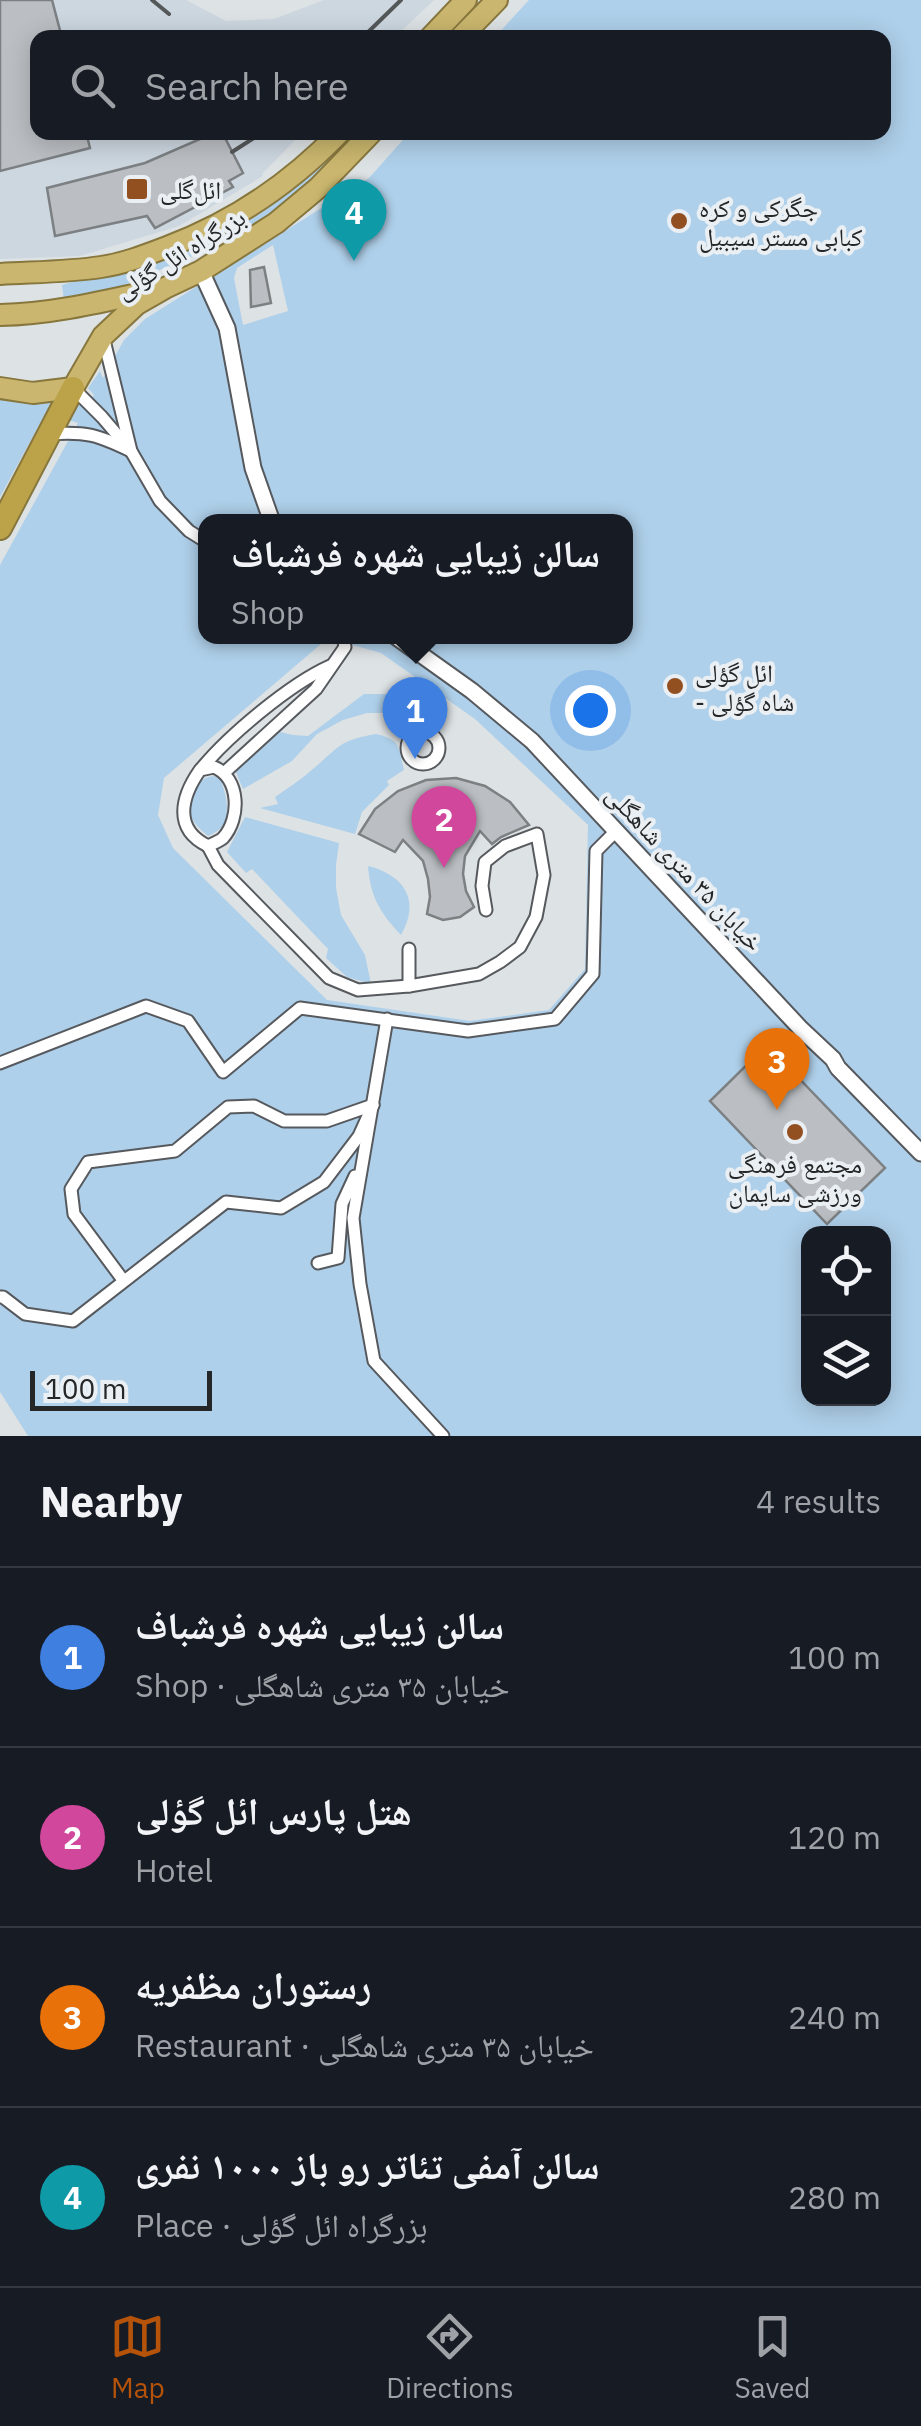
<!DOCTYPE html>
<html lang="en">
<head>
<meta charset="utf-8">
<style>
	body { margin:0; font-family:"IBM Plex Sans","Noto Naskh Arabic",sans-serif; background:#20242c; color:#f1f3f6 }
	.controls { position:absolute; right:30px; bottom:30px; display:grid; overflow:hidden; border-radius:20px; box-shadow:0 5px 25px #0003 }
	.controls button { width:90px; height:90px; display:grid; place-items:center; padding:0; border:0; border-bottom:2px solid #363941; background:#171b24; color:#f1f3f6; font:50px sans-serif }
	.scale { position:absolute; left:30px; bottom:25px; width:182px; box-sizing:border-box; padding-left:10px; border:5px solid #242627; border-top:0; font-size:28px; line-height:35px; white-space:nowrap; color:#242627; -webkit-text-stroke:8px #eaeff3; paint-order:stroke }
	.you { position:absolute; left:590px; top:710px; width:35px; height:35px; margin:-25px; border:8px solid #fff; border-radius:50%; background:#1a73e8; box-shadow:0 0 0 15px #1a73e833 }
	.badge { display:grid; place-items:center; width:65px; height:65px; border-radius:50%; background:#b45309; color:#fff; font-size:32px; font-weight:700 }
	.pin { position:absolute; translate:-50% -82px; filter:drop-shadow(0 2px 5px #0008) }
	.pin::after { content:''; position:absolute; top:52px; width:35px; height:30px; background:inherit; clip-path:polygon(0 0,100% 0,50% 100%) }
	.popup { position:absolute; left:198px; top:514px; width:435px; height:130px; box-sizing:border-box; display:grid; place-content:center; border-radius:20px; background:#171b24; filter:drop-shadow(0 2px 8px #0005); font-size:32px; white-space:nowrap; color:#9ea1a6 }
	.popup b { font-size:38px; color:#f1f3f6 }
	.popup::after { content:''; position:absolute; left:50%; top:100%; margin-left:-20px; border:20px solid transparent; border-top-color:#171b24 }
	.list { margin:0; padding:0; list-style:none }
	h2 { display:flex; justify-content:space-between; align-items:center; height:130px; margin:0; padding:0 40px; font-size:42px }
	h2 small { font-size:32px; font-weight:400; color:#9ea1a6 }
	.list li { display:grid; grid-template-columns:65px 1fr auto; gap:30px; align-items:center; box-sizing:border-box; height:180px; padding:0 40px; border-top:2px solid #363941 }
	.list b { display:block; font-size:38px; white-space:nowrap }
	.list p { margin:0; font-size:32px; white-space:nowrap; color:#9ea1a6 }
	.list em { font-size:32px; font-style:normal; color:#9ea1a6 }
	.icon { flex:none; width:55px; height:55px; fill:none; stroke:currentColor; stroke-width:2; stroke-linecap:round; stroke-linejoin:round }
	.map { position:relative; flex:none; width:921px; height:1436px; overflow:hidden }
	.search { position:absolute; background:#171b24; box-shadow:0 5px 25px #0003; left:30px; right:30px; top:30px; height:110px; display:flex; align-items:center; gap:25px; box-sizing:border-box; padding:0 35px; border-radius:20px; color:#9ea1a6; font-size:38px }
	.sheet { height:850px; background:#171b24 }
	nav { display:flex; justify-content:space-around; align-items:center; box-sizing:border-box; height:140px; border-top:2px solid #363941; background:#171b24; font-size:28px; color:#9ea1a6 }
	nav a { display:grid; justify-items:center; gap:5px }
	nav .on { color:#b45309 }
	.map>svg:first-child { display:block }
	.built { fill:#cdd7e0 }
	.green { fill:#afd0ea; fill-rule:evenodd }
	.building { fill:#bbbfc3; stroke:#7c8083; stroke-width:2.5 }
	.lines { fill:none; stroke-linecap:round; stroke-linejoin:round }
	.minor-casing { stroke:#56595d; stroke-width:15 }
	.tertiary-casing { stroke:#56595d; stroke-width:19 }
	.trunk-casing { stroke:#87773d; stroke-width:24 }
	.motorway-casing { stroke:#87773d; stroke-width:26 }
	.minor { stroke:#fff; stroke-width:11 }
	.tertiary { stroke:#fff; stroke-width:15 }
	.trunk { stroke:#cab66e; stroke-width:20 }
	.motorway { stroke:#bca349; stroke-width:22 }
	.rail { stroke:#555859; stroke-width:4 }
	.poi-dot { fill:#924f20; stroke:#eaeff3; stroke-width:4 }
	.labels { text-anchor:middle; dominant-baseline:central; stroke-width:8; stroke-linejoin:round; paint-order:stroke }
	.poi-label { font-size:25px; fill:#242627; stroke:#eaeff3; text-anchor:start }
	.street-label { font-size:25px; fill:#242627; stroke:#eaeff3 }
</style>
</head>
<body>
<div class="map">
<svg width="921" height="1436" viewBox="0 0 921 1436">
	<rect width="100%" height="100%" fill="#dde2e5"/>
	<polygon class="built" points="0,0 186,0 226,21 274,19 324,0 434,0 395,37 38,38 38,132 302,133 262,174 263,176 179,226 80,256 0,259"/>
	<g class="green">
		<path d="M529,0H921V1436H28L0,1392V565L78,423L68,420L78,404L85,410L94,395L88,388L100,371L103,378L124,340L145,319L369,178L409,133L884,132V38L495,37ZM273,245L288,311L243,325L234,278L237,268ZM205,522H625V636H205ZM328,638L381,653L475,719L588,825L585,969L549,1010L470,1021L327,1000L173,848L158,815L164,778ZM808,1234H884V1398H808Z"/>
		<path d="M353,133H364L283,207L260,222L202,252L96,297L64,301L62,285C106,272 153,262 197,246C257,224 310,179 353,133Z"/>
		<polygon points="0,396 24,403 55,396 0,497"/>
		<path d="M364,694C388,694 419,692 435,713H367L343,720L317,734L292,761L243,789L235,770L280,732L293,735L308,736Z"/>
		<path d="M376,734C402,740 398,747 404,770L387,781L389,785L362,812L355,834L260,808L278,804L275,797C288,788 302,779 314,768C340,746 340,740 376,734Z"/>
		<path d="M214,776L221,780C228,801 234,827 208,836C201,830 194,824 191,816C184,799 196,777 214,776Z"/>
		<polygon points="245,817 339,843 336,865 336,888 341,915 365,955 371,984 347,977 326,958 328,949 252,869 246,873 227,852"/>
		<path d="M368,866C404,875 421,900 401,935C380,913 370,896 368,866Z"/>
	</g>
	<g class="building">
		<polygon points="0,0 52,0 62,38 38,38 38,132 86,132 90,148 0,171"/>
		<polygon points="216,132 222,132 243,173 229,181 233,187 155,228 147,216 55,236 47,188 145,163"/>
		<polygon points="264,267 271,303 251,307 250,270"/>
		<polygon points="456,778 485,786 510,802 529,825 501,837 492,844 480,831 465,856 463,874 466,891 474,907 460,917 443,920 427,914 430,897 428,879 423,861 403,840 395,852 359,834 375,809 398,791 426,780"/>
		<polygon points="767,1045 885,1168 827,1224 710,1101"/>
	</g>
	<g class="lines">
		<defs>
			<g id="minor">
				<polyline points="73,388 102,417 131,451 160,501 189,531 205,541"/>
				<path d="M49,434C86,431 98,435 131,451L103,336"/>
				<circle cx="423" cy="748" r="16"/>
				<path d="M214,767C240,778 241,818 223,838C220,841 212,844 208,846C173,829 181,797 200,770Z"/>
				<path d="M201,769C229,735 290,684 330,666"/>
				<polyline points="225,772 316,689 345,647 343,636"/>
				<polyline points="208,846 218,865 329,978 358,990 409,986 479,974 500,962 520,947 536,917 544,875 537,834 505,846 485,862 482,886 486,910"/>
				<polyline points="409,949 409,986"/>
				<polyline points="387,1019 353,1218 360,1284 374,1361 443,1436"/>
				<polyline points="0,1063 146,1006 188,1021 223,1072 300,1008 468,1031 555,1019 593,974 596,851 616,831"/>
				<polyline points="318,1263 338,1258 342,1204 355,1176"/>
				<polyline points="123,1280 74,1214 71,1189 88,1162 175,1151 228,1107 254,1106 284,1121 327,1121 373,1105"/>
				<polyline points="0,1297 3,1297 25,1314 73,1321 226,1202 281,1208 324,1182 359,1136 373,1105"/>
			</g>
			<g id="tertiary">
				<polyline points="201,271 227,328 253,468 272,522"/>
				<polyline points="395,636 472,691 532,741 801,1029 833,1059 838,1068 921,1153"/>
			</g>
			<g id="trunk">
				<polyline points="430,38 466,0"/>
				<polyline points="460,38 497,0"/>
				<path d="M0,274C33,272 68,272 101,267C123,264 146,255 167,247C234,222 290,184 340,132"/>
				<path d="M0,315C51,314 101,302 151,291"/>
				<polyline points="0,388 33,393 73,388 103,336 137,304 165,288 201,271 276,223 318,188 372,132"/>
			</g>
			<polyline id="motorway" points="0,528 73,388"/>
		</defs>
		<use href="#minor" class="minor-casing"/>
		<use href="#tertiary" class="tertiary-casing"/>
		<use href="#trunk" class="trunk-casing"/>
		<use href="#motorway" class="motorway-casing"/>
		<use href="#minor" class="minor"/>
		<use href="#tertiary" class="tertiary"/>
		<use href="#trunk" class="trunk"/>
		<use href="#motorway" class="motorway"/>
		<g class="rail">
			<polyline points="152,0 169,14"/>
			<polyline points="362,38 401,0"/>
			<polyline points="232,152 263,132"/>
		</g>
	</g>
	<g class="poi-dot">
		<rect x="125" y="177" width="24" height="24" rx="5"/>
		<circle cx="679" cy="221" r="10"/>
		<circle cx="675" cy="686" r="10"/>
		<circle cx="795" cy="1132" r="10"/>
	</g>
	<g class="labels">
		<g class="poi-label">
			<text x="160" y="189">ائل‌گلی</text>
			<text x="699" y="207">جگرکی و کره<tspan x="699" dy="29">کبابی مستر سیبیل</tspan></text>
			<text x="695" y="672">ائل گؤلی<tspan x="695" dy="29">- شاه گؤلی</tspan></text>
			<text x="795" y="1163" text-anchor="middle">مجتمع فرهنگی<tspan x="795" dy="29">ورزشی سایمان</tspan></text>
		</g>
		<g class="street-label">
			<text transform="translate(180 253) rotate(-32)">بزرگراه ائل گؤلی</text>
			<text transform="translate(685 868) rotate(47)">خیابان ۳۵ متری شاهگلی</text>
		</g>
	</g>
</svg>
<div class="controls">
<button><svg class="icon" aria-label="locate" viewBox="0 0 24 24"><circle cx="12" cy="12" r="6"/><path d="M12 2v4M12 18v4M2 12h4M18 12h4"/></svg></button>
<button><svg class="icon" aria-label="layers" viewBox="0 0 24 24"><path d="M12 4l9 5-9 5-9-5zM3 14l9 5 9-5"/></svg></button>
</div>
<div class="scale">100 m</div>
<div class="you"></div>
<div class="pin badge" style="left:415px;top:759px;background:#3f7fe0">1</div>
<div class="popup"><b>سالن زیبایی شهره فرشباف</b>Shop</div>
<div class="pin badge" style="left:444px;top:868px;background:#d1479c">2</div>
<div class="pin badge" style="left:777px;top:1110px;background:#e8710a">3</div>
<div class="pin badge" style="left:354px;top:261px;background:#0f9aa8">4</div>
<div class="search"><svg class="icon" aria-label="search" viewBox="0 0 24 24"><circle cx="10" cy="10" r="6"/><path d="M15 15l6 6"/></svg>Search here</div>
</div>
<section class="sheet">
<h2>Nearby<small>4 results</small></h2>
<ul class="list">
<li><span class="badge" style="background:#3f7fe0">1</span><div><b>سالن زیبایی شهره فرشباف</b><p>Shop · خیابان ۳۵ متری شاهگلی</p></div><em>100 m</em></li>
<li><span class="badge" style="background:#d1479c">2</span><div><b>هتل پارس ائل گؤلی</b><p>Hotel</p></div><em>120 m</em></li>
<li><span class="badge" style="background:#e8710a">3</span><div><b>رستوران مظفریه</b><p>Restaurant · خیابان ۳۵ متری شاهگلی</p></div><em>240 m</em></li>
<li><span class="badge" style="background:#0f9aa8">4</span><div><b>سالن آمفی تئاتر رو باز ۱۰۰۰ نفری</b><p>Place · بزرگراه ائل گؤلی</p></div><em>280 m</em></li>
</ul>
</section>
<nav>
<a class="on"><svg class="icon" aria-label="map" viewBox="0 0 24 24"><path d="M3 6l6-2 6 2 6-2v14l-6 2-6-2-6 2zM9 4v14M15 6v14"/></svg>Map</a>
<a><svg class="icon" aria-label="directions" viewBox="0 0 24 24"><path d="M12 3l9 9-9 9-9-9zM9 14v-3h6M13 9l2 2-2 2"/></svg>Directions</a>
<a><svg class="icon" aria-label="saved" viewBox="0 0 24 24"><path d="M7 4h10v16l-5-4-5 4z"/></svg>Saved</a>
</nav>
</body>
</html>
